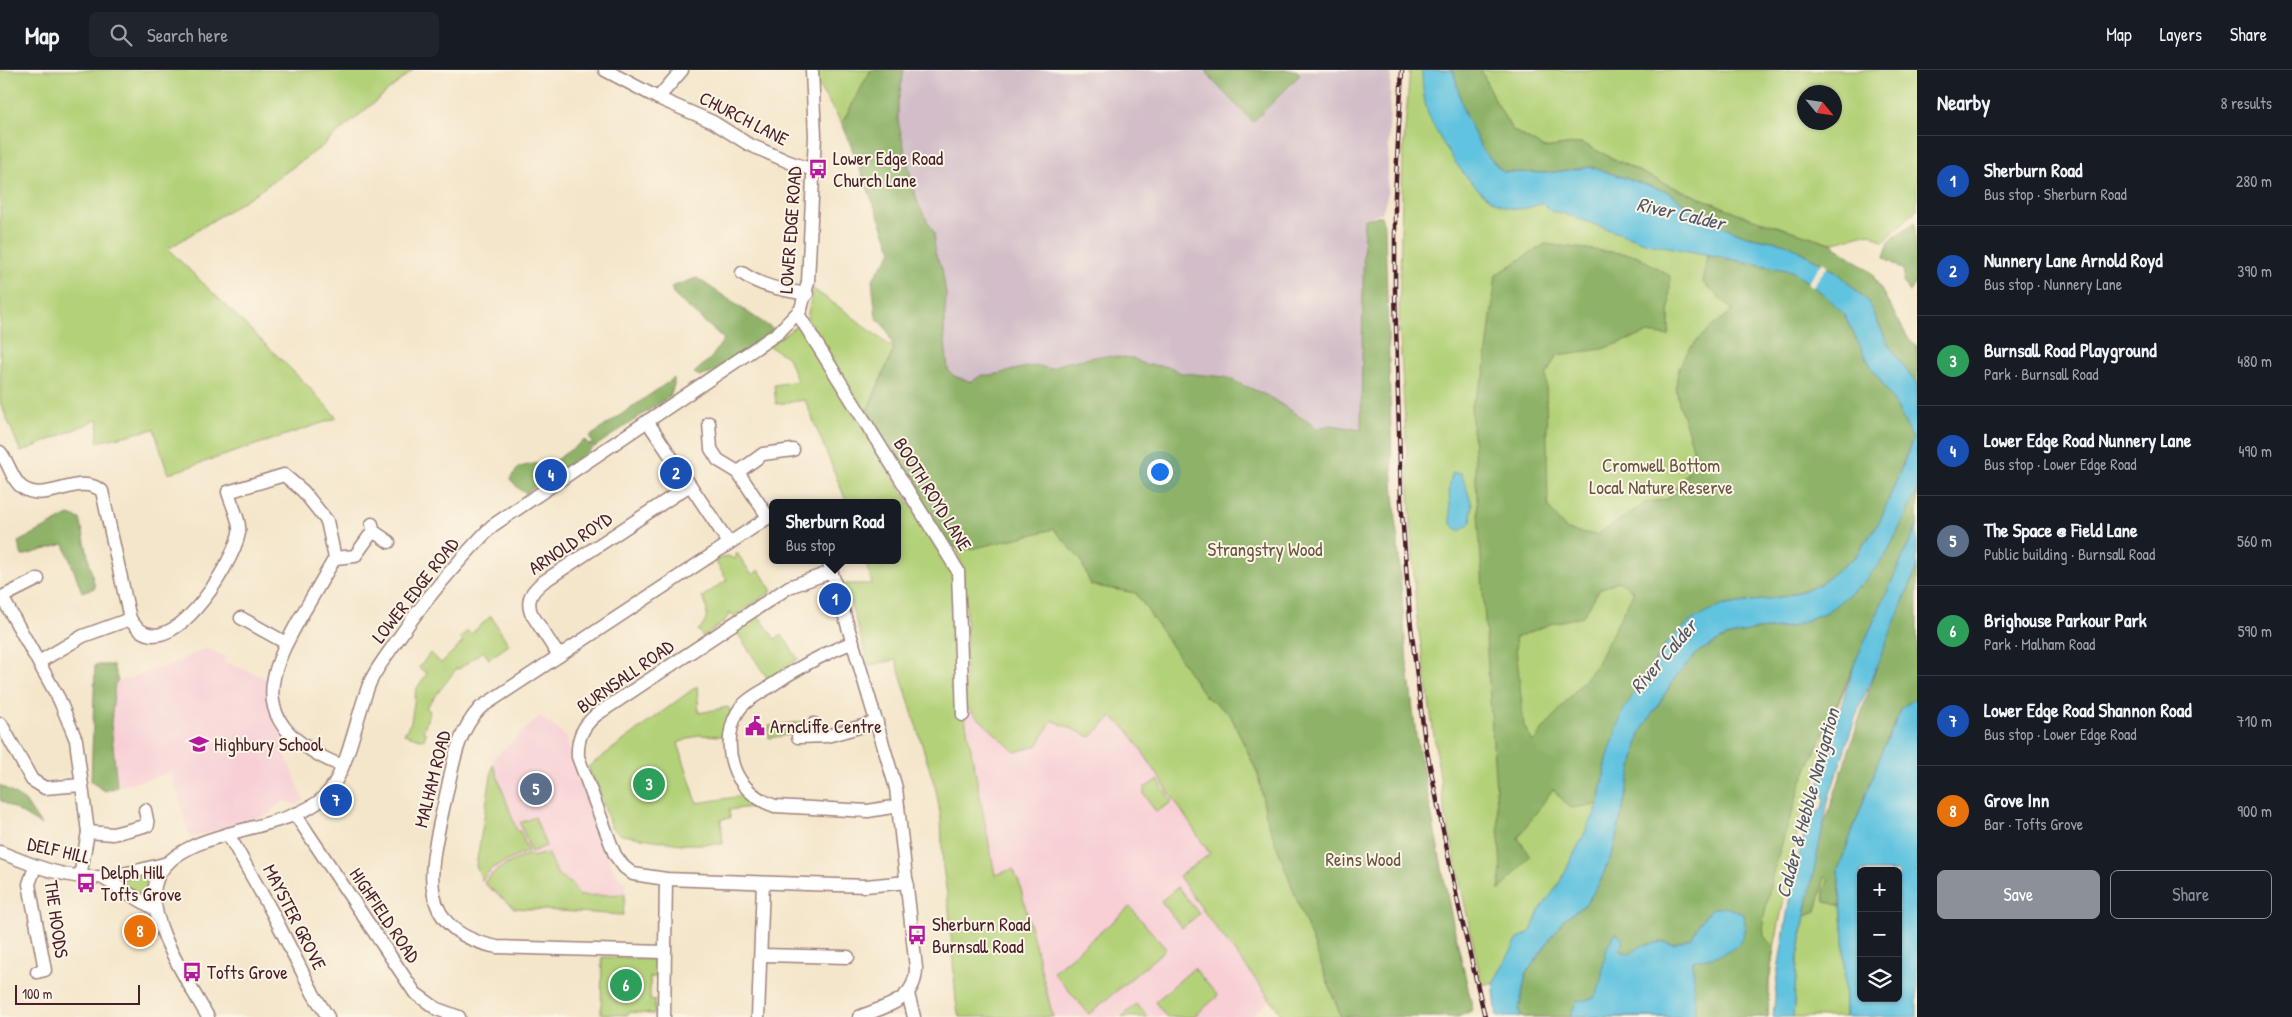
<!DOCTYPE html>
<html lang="en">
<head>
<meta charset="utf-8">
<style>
	body { margin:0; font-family:"Patrick Hand",sans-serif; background:#20242c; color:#f1f3f6 }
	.controls { position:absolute; right:15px; bottom:15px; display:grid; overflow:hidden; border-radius:8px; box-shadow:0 1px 4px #0004 }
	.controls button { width:45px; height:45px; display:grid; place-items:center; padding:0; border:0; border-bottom:1px solid #363941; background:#171b24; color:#f1f3f6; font:25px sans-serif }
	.compass { position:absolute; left:1797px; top:15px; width:45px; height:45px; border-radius:50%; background:#171b24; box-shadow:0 1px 4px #0004; rotate:119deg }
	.scale { position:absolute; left:15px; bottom:12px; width:125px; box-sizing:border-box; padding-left:5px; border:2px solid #4a1f2b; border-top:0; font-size:14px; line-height:18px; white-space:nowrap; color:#4a1f2b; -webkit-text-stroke:4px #fcf5e5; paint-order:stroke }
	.you { position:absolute; left:1159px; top:401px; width:18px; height:18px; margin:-12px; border:4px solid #fff; border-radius:50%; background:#1a73e8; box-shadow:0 0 0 8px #1a73e833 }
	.badge { display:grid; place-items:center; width:32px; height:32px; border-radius:50%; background:#8c9099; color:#fff; font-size:16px; font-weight:700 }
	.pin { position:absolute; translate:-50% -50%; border:2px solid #fff; box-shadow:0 1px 5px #0006 }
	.popup { position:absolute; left:769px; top:429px; width:132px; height:65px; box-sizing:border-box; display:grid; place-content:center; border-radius:8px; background:#171b24; filter:drop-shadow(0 1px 4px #0005); font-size:16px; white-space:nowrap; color:#9ea1a6 }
	.popup b { font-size:19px; color:#f1f3f6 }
	.popup::after { content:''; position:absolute; left:50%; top:100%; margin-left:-10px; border:10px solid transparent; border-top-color:#171b24 }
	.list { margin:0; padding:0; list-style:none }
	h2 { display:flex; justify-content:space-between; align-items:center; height:65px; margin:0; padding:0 20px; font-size:21px }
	h2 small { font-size:16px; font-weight:400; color:#9ea1a6 }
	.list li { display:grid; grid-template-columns:32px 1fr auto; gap:15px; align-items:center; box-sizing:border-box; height:90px; padding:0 20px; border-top:1px solid #363941 }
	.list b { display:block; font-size:19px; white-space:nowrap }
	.list p { margin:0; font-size:16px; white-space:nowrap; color:#9ea1a6 }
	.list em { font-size:16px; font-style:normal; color:#9ea1a6 }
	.actions { display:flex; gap:10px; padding:15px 20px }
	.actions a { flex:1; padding:11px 0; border:1px solid #8c9099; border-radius:8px; text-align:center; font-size:18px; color:#8c9099 }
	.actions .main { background:#8c9099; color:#fff }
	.icon { flex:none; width:28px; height:28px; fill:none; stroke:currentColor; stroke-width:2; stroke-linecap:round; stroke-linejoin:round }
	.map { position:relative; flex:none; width:1917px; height:947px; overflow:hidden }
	header { display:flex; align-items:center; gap:30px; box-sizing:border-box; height:70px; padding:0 25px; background:#171b24; border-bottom:1px solid #363941 }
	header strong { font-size:24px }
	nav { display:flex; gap:28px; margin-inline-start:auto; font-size:18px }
	.search { width:350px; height:45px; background:#20242c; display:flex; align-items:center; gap:12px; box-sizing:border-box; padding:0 18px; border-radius:8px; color:#9ea1a6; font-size:19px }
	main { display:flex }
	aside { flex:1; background:#171b24 }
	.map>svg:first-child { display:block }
	.built { fill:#f7cfd5 }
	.industrial { fill:#d2bdc8 }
	.green { fill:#b3d178; stroke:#7e7852; fill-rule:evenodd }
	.forest { fill:#8eb368; stroke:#6c694a; fill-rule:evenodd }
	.water { fill:#61c3df; stroke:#567185; fill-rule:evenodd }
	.pier { fill:#f4e6cb }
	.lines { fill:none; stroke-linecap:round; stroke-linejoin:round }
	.minor-casing { stroke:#9f827b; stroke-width:15 }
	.minor { stroke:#fff; stroke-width:12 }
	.rail-casing { stroke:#4a1f2b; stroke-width:4.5 }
	.rail { stroke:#fcf5e5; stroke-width:2.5; stroke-dasharray:8; stroke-linecap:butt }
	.labels { text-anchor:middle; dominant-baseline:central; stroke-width:4; stroke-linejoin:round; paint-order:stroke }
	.street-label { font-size:19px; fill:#4a1f2b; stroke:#fcf5e5 }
	.poi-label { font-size:19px; fill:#4a1f2b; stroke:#fcf5e5; text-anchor:start }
	.park-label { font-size:19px; fill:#6a5442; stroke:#fcf5e5 }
	.water-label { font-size:20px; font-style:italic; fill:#52586a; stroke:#fcf5e5 }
</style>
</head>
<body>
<header>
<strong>Map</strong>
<div class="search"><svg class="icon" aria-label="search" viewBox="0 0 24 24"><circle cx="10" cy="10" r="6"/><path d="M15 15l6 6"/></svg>Search here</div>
<nav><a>Map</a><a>Layers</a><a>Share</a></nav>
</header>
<main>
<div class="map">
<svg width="1917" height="947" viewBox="0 0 1917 947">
	<rect width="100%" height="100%" fill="#fcf5e5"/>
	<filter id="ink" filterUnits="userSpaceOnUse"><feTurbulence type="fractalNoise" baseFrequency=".02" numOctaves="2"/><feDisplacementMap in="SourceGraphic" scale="10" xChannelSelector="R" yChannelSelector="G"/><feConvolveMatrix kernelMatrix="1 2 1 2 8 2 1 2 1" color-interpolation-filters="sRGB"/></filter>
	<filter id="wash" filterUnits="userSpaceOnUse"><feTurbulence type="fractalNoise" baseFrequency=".0096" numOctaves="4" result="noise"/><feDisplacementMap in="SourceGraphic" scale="20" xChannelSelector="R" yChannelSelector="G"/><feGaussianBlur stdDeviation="1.12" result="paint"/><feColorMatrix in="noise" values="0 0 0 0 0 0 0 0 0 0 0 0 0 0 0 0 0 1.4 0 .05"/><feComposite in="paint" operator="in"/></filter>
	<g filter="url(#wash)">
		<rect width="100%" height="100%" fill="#f4e6cb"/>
		<g class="built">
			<polygon points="206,578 225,586 224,592 266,608 270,642 275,654 285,666 284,682 304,730 296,735 283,730 267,745 190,768 172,703 117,717 111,654 115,613 178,592"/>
			<polygon points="964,635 1015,682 1037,676 1052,650 1091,667 1112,647 1128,660 1210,784 1179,807 1199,837 1271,929 1250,947 1148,947 1136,934 1122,947 1053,947 1019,812 995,805"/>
			<polygon points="540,646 567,667 572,695 614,802 626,813 623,845 514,838 491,821 482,812 476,796 493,689"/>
		</g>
		<polygon class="industrial" points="904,0 1391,0 1387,127 1382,143 1364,149 1361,360 1331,355 1317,358 1244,314 1225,307 1181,303 1170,297 1143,294 1133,288 1101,286 1053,296 1049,299 1032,297 995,306 982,305 971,312 954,306 948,300 944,262 946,224 942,199 935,183 934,163 918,134 898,51 898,32"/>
		<g class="green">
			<polygon points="0,0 413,0 321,77 262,119 168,179 308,316 337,348 168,404 154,359 97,372 99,349 21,382 0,332"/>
			<polygon points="816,0 871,0 842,53 816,12"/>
			<polygon points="1410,0 1453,0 1483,81 1591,97 1668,122 1871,202 1908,268 1917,276 1917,456 1827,659 1815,708 1817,734 1810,740 1797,765 1774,878 1769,911 1768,947 1521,947 1519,940 1525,904 1482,915 1445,742 1416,541 1399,249 1403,83"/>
			<path d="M1481,0H1917V139L1884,172L1869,163L1831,173L1747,147L1661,112L1581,73L1544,78L1512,60L1492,25ZM1804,22H1834V52H1804Z"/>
			<polygon points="813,219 849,244 894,279 865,345 807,248"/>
			<polygon points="798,255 954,505 965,648 995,805 1013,799 1019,812 1053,947 959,947 956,931 949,839 943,797 941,749 936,720 896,590 869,595 845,514 872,514 865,490 898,490 898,433 847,433 805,330 776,334 774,315 797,311 788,287 768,276"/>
			<path d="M1054,459L1081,490L1091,515L1136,523L1205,626L1230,644L1258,704L1267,750L1341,947H1283C1250,899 1211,855 1179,806L1210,784L1128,660L1112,647L1091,667L1052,650L1037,676L1015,682L964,635C966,583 971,528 957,478L971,479Z"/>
			<path d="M737,483L752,505L759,500L772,521L735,546L730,543L724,552L703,567L698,560C709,553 709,537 702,527L727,510L715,491L728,486L735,489Z"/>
			<polygon points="491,546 509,575 489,589 483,581 459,599 457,598 426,638 430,641 423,662 426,663 424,670 404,664 411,652 416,620 427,603 419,598 430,583 441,593 463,572 460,568 467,561 471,564"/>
			<polygon points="759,546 775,569 782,565 798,589 768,609 736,561"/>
			<polygon points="697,616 699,643 728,637 731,642 723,666 698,665 678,673 697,733 742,726 758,736 729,740 730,748 721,749 723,774 681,774 622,765 611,758 599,720 588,697"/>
			<polygon points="809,651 810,659 794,664 769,668 768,656"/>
			<polygon points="493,694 517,761 520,761 528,781 492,798 482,810 476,796"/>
			<polygon points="1158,710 1172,732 1156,742 1144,724 1144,718"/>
			<polygon points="535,747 546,776 531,782 520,753"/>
			<path d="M547,783L558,805L572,814L579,826L625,824L623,845L514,838L484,813C497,797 509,793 529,784L532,787Z"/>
			<polygon points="150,804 152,806 145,827 120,813 123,809"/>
			<polygon points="1825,807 1829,808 1824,821 1824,830 1841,836 1844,868 1845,947 1793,947 1797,893 1805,845 1816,841"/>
			<polygon points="1178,817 1199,844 1182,858 1161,831"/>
			<polygon points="1130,837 1166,879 1089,944 1053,902"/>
			<polygon points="602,887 657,889 657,907 650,907 650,930 655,930 655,941 653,944 630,942 627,945 601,944"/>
			<polygon points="1194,898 1218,926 1193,947 1167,947 1155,932"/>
			<polygon points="1136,934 1148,947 1122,947"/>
		</g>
		<g class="forest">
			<path d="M871,0H904L898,32V51L913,116L918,134L934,163L935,183L942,199L946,224L944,262L948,300L954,306L971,312L982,305C1004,307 1029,290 1049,299L1067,292L1101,286L1133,288L1143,294L1170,297L1181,303L1225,307L1268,326L1317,358L1331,355L1361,360L1364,149L1381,146L1385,158L1392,397L1406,581L1416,665L1452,849L1473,940L1458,947H1341L1267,750L1258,704L1230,644L1205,626L1136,523L1091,515L1081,490L1054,459L971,479L944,477L864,348L894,279L887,260L876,247L872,210L892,181L842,53Z"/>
			<polygon points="1206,0 1296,0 1300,5 1253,52 1212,10"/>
			<polygon points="1453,0 1481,0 1492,25 1512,60 1544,78 1581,73 1661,112 1747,147 1831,173 1871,202 1908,268 1917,276 1917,315 1888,274 1868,232 1838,203 1788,174 1746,166 1705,149 1668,122 1591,97 1547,103 1503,102 1483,81 1465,45"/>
			<polygon points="1915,152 1917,211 1910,222 1903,212 1904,201 1884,187 1889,171"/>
			<path d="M1545,174L1636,185L1670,206L1669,266L1648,263L1602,279L1557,285L1546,305L1548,437L1567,460L1597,465L1647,432L1668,429L1695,392C1692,367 1685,356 1679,333C1666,289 1703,264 1733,240L1703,213L1707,185L1792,201L1825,225L1844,244L1869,293L1896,335L1913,369L1880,451L1856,486L1818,515L1787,526L1720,536L1667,572L1650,601L1607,689L1599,735L1570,738L1553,719L1518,768L1530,786L1499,821L1501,798L1471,335L1484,307L1496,205ZM1618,511L1634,521L1596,595L1533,672L1524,656L1515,568L1553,553L1583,546L1599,520Z"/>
			<polygon points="697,208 774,260 710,304 700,306 694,303 711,288 724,269 674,225 671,217"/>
			<polygon points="674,308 674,315 670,326 526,423 520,420 510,409 519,397 538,393 544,398 585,370 589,375 593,373 589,367"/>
			<polygon points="1917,422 1917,456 1802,711 1773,802 1763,852 1764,866 1774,878 1769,911 1768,947 1521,947 1519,940 1526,904 1564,849 1586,834 1600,812 1613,781 1640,663 1675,608 1698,582 1726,567 1756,560 1791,557 1828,541 1885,487"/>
			<polygon points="69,445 80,449 95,518 82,522 64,474 22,486 18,472"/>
			<polygon points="1917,498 1917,627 1902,638 1882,681 1838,800 1841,836 1824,831 1824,821 1829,809 1825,807 1816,841 1805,845 1821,765 1881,583"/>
			<polygon points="95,595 113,595 118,611 115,613 111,654 117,717 105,721 91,712"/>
			<polygon points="0,715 25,731 41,755 0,730"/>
		</g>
		<g class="water">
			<path d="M1422,0H1453L1465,45L1483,81L1503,102L1547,103L1591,97L1668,122L1705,149L1746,166L1788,174L1838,203L1868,232L1888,274L1917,315V422L1885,487L1861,515L1828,541L1791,557L1756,560L1726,567L1698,582L1675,608L1640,663L1613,781L1600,812L1586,834L1564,849L1526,904L1519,940L1521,947H1497L1493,913L1517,870L1531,861L1539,841L1558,815L1599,735L1607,689L1623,641L1667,572L1692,550L1720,536L1787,526L1818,515L1856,486L1880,451L1913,369L1896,335L1869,293L1844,244L1825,225L1792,201L1647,173L1562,143L1551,141L1543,133C1535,136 1526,139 1517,139C1479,137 1445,80 1430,49C1424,35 1422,15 1422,0Z"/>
			<polygon points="1452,403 1461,403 1472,434 1471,452 1460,461 1451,454 1449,419"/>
			<polygon points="1917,456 1917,498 1856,646 1829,727 1805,845 1797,893 1793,947 1773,947 1777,906 1794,801 1808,751 1822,738 1824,729 1820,714 1821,701 1835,654 1856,590"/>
			<path d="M1917,627V947H1845L1844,868L1838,800L1882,681L1902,638ZM1861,801H1898V928H1861Z"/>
			<path d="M1726,837L1744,844C1750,882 1722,885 1693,891L1695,947H1570L1576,932L1594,928C1608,907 1597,886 1616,863L1623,869L1620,881L1630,884L1643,875L1663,872L1673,874L1692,868L1699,853L1712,838Z"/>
		</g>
		<polygon class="pier" points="1823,192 1828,195 1812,217 1807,213"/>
	</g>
	<g filter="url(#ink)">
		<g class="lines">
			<defs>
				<g id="minor">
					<polyline points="605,0 658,28 713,52 748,74 789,92 813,100"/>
					<polyline points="658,28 682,0"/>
					<path d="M742,203C762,217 783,220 807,224"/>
					<polyline points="798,244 958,501 963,645"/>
					<polyline points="647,351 729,473"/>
					<polyline points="709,353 711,379 718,390 738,402 768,447"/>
					<path d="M0,382C9,392 12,411 23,418C47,434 78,402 102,421L130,549C165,605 232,497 239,463C241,452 231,433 228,422L284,405L303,421L327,451L335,488"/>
					<polyline points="738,402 763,384 793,380"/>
					<polyline points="372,454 373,461 389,472"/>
					<path d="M335,488C323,508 312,528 300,548C276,591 251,638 302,674C314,682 328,692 343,695"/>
					<polyline points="335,488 355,486 373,461"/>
					<path d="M828,490L896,718L916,898C916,932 885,936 859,947"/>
					<path d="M831,502L789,517L596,645C582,657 577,669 578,687L615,785L624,797L633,804L666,809L866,816L907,812"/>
					<polyline points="38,509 2,527 59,629 76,670 88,762 80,807"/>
					<polyline points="241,548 286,573"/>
					<path d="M853,572C820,585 795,599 766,619C758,624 748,629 741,637C729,653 727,676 733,695C739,715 756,730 775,736L868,741L898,736"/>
					<path d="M559,586L531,543C526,529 532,521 543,512L690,415"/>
					<polyline points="39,592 83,566 130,549"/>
					<polyline points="1,654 32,710 45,718 81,715"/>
					<polyline points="814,654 817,666"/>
					<polyline points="798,667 827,666 877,652"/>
					<polyline points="295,744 415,923 437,939 459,947"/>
					<polyline points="88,762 113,764 148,755 145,740"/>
					<polyline points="228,764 272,842 314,925 328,947"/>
					<path d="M0,782C32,795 65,809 100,807C123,806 146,798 168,793"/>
					<polyline points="35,797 29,814 45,900 37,902"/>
					<polyline points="101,807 155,839"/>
					<path d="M664,882L497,877C410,859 431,794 445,730C453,696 456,664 480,638L772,445"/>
					<polyline points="761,885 848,887"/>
					<polyline points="908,924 914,947"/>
					<path d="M208,947C190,915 142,844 157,809C178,757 284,764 323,728C349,704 356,643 371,610C378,596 389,582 398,569C426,528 457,492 492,456L778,263L801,239L808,212L815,66L812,0"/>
					<polyline points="664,947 666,809"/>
					<polyline points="758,947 763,813"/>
				</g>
			</defs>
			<use href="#minor" class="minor-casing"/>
			<use href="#minor" class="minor"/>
			<defs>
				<polyline id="rail" points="1402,0 1395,126 1395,221 1401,430 1410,548 1425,672 1459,838 1485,947"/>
			</defs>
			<use href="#rail" class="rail-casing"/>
			<use href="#rail" class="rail"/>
		</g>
	</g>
	<defs>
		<symbol id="bus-bare" viewBox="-9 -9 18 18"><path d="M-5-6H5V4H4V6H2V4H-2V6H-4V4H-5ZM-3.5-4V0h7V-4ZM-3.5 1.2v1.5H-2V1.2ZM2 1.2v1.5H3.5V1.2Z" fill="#b5179e" stroke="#fcf5e5" stroke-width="2.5" paint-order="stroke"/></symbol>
		<symbol id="civic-bare" viewBox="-9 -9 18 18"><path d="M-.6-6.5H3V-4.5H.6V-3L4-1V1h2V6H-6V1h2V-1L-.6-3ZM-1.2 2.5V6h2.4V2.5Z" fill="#b5179e" stroke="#fcf5e5" stroke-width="2.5" paint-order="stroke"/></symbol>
		<symbol id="school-bare" viewBox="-9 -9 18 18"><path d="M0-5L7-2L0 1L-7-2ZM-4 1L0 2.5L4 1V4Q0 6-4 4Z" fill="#b5179e" stroke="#fcf5e5" stroke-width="2.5" paint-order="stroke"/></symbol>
	</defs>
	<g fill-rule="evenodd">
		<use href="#bus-bare" x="804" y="85" width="28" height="28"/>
		<use href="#civic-bare" x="741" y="642" width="28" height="28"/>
		<use href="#school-bare" x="185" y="660" width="28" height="28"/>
		<use href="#bus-bare" x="72" y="799" width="28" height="28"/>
		<use href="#bus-bare" x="903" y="851" width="28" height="28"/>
		<use href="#bus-bare" x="178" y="888" width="28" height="28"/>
	</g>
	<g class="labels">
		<g class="street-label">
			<text transform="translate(744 48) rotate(27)">CHURCH LANE</text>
			<text transform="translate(790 160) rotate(-86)">LOWER EDGE ROAD</text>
			<text transform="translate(933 424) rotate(58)">BOOTH ROYD LANE</text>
			<text transform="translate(570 473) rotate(-34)">ARNOLD ROYD</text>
			<text transform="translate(415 520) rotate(-52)">LOWER EDGE ROAD</text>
			<text transform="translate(625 606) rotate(-35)">BURNSALL ROAD</text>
			<text transform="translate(432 709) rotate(-76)">MALHAM ROAD</text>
			<text transform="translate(59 780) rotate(13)">DELF HILL</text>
			<text transform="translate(385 845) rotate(56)">HIGHFIELD ROAD</text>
			<text transform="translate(295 847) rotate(63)">MAYSTER GROVE</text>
			<text transform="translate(57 849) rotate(82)">THE HOODS</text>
		</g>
		<g class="poi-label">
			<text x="833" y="88">Lower Edge Road<tspan x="833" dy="22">Church Lane</tspan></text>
			<text x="770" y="656">Arncliffe Centre</text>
			<text x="214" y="674">Highbury School</text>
			<text x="101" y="802">Delph Hill<tspan x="101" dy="22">Tofts Grove</tspan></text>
			<text x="932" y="854">Sherburn Road<tspan x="932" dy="22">Burnsall Road</tspan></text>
			<text x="207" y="902">Tofts Grove</text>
		</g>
		<g class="park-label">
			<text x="1661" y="395">Cromwell Bottom<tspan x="1661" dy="22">Local Nature Reserve</tspan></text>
			<text x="1265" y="479">Strangstry Wood</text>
			<text x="1363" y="789">Reins Wood</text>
		</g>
		<g class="water-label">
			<text transform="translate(1681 143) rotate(13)">River Calder</text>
			<text transform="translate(1663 586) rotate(-49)">River Calder</text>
			<text transform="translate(1807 733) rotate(-75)">Calder &amp; Hebble Navigation</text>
		</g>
	</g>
</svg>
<div class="controls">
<button>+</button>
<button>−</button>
<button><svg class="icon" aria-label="layers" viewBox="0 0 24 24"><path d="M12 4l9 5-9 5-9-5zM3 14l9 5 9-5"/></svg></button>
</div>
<svg class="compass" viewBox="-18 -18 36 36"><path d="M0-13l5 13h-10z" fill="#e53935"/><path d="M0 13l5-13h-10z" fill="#9ea1a6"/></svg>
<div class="scale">100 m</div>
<div class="you"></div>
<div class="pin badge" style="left:835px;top:529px;background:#1a4fb4">1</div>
<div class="popup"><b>Sherburn Road</b>Bus stop</div>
<div class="pin badge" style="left:676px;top:403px;background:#1a4fb4">2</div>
<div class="pin badge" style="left:649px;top:714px;background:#2e9e5b">3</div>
<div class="pin badge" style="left:551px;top:405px;background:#1a4fb4">4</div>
<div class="pin badge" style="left:536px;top:719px;background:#5c6f8a">5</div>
<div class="pin badge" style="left:626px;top:915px;background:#2e9e5b">6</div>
<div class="pin badge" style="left:336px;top:730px;background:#1a4fb4">7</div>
<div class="pin badge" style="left:140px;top:861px;background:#e8710a">8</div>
</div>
<aside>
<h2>Nearby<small>8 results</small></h2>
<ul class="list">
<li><span class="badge" style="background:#1a4fb4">1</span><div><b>Sherburn Road</b><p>Bus stop · Sherburn Road</p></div><em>280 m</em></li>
<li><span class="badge" style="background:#1a4fb4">2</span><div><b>Nunnery Lane Arnold Royd</b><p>Bus stop · Nunnery Lane</p></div><em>390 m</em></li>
<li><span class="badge" style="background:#2e9e5b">3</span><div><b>Burnsall Road Playground</b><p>Park · Burnsall Road</p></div><em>480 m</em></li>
<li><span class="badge" style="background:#1a4fb4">4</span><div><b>Lower Edge Road Nunnery Lane</b><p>Bus stop · Lower Edge Road</p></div><em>490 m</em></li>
<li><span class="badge" style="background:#5c6f8a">5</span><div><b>The Space @ Field Lane</b><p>Public building · Burnsall Road</p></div><em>560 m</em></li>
<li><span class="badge" style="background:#2e9e5b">6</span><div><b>Brighouse Parkour Park</b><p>Park · Malham Road</p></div><em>590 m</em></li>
<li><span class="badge" style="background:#1a4fb4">7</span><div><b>Lower Edge Road Shannon Road</b><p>Bus stop · Lower Edge Road</p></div><em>710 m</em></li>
<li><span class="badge" style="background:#e8710a">8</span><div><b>Grove Inn</b><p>Bar · Tofts Grove</p></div><em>900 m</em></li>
</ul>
<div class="actions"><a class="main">Save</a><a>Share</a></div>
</aside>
</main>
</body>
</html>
